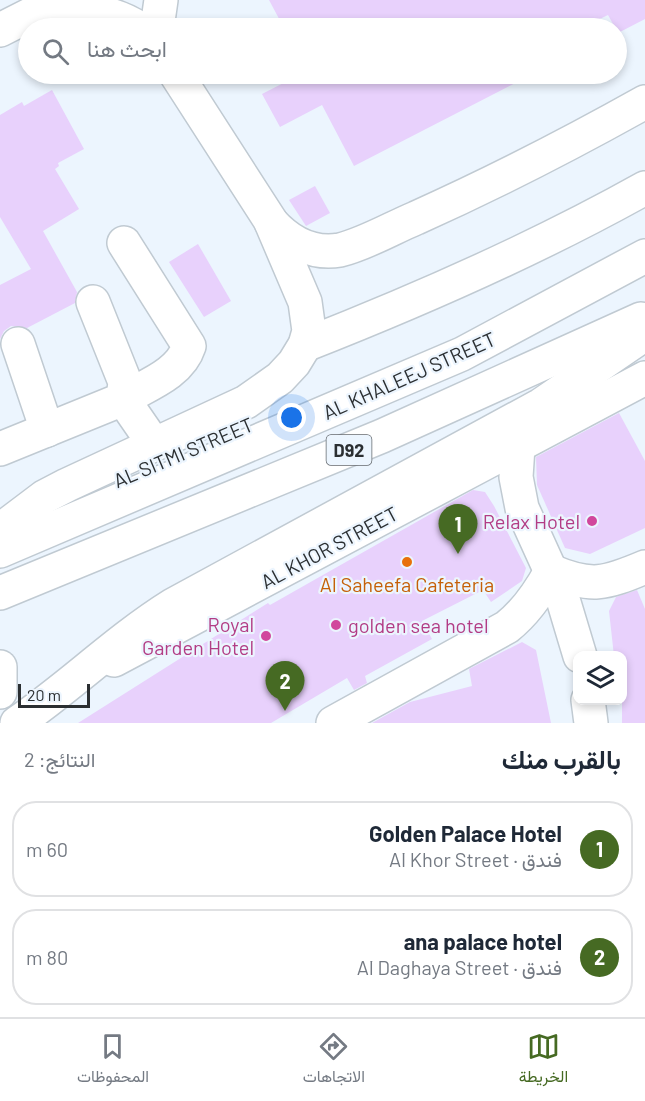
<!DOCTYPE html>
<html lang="ar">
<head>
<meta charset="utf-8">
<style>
	body { margin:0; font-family:Barlow,Vazirmatn,sans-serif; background:#f6f6f7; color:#1f2937; direction:rtl }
	.controls { position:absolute; right:18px; bottom:18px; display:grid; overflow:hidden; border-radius:12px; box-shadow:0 3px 9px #0003 }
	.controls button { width:54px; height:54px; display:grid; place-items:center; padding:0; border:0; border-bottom:2px solid #e0e1e3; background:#fff; color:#1f2937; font:30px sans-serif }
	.scale { position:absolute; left:18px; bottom:15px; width:72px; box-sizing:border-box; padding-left:6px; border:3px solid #2b2f32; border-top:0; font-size:16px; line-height:21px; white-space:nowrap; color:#2b2f32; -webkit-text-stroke:4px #ecf5fe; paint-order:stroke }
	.you { position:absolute; left:292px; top:418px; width:21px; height:21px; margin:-15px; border:4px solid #fff; border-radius:50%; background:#1a73e8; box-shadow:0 0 0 9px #1a73e833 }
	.badge { display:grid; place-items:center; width:39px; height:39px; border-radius:50%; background:#466a23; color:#fff; font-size:20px; font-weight:700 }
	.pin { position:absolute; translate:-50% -50px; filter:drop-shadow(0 2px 3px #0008) }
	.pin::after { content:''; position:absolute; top:32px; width:21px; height:18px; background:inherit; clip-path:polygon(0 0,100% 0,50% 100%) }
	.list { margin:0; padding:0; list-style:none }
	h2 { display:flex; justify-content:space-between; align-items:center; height:78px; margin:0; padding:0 24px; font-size:26px }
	h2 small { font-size:20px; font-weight:400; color:#747a83 }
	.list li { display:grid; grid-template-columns:39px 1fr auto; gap:18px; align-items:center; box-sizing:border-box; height:96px; margin:0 12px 12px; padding:0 12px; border:2px solid #e0e1e3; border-radius:24px }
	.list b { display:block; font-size:22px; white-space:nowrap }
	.list p { margin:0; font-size:20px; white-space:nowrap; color:#747a83 }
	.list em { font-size:20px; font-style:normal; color:#747a83 }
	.icon { flex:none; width:33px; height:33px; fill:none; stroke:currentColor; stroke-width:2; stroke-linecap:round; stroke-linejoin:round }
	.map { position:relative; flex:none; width:645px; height:723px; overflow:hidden; direction:ltr }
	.search { position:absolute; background:#fff; box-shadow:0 3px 9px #0003; left:18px; right:18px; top:18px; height:66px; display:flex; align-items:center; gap:15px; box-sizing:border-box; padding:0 21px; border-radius:33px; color:#747a83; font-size:22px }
	.sheet { height:294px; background:#fff }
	nav { display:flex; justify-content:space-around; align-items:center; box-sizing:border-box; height:84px; border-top:2px solid #e0e1e3; background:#fff; font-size:16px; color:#747a83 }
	nav a { display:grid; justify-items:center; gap:3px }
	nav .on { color:#466a23 }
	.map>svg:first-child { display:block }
	.building { fill:#e8d1fc }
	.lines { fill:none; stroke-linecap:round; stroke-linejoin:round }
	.minor-casing { stroke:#c0cad2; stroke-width:36 }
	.major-casing { stroke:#c0cad2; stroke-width:36 }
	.minor { stroke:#fff; stroke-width:33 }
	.major { stroke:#fff; stroke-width:33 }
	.hotel-dot { fill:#d1479c; stroke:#ecf5fe; stroke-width:2 }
	.food-dot { fill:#e8710a; stroke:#ecf5fe; stroke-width:2 }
	.labels { text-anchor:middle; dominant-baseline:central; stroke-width:4.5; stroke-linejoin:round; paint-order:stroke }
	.shield { fill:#ecf5fe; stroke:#656a6f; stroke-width:1.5 }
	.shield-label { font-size:18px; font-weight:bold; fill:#2b2f32 }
	.street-label { font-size:20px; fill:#2b2f32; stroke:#ecf5fe }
	.hotel-label { font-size:20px; fill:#b23c85; stroke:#ecf5fe; text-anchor:end }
	.food-label { font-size:20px; fill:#c56008; stroke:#ecf5fe }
</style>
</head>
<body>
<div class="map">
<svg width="645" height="723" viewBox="0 0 645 723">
	<rect width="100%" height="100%" fill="#ecf5fe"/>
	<g class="building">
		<polygon points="269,0 645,0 645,19 618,33 608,15 581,28 570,28 566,21 552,28 284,28"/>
		<polygon points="301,74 533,74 354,166 322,105 280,127 262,94"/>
		<polygon points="52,90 84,149 58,163 59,166 55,169 79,209 43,231 77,292 75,303 27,328 11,326 4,331 0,339 0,285 31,269 0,217 0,115 22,102 24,106"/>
		<polygon points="315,186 330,213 306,226 289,200"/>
		<polygon points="198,244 231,301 204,317 169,262"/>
		<polygon points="619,413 645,461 645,528 590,554 565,548 537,485 536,457"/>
		<polygon points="473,490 485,492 494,506 526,568 522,581 491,602 483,590 422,621 432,639 365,676 367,683 354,690 347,678 271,723 78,723 268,603 270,605"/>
		<polygon points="637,590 645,609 645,723 622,723 622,656 614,656 609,611 616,597"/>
		<polygon points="522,642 536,650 551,723 372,723 410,702 472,686 469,669"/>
	</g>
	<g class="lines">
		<defs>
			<g id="minor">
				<path d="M68,13C95,9 116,14 139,28"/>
				<polyline points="157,28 161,0"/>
				<polyline points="0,30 59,0"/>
				<path d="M271,222C288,241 312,255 340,250C365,244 392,228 416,218C494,183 570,144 645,102"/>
				<path d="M124,243L189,346C180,374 147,385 123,399L154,444"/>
				<polyline points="18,344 47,430"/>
				<path d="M305,345C422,299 536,249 645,188"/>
				<polyline points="518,447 516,477 522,508 562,596 580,656"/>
				<polyline points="0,449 123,399 125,382 93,302"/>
				<polyline points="3,528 44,497 67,485 246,402 280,378 294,363 305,345 309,331 305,302 270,220 176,74"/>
				<polyline points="114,660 645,378"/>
				<polyline points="588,700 591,723"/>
				<path d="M333,723L507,627C526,612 539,593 551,571C591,588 605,584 645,567"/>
			</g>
			<g id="major">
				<polyline points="0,551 462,354 645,256"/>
				<polyline points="0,593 382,436 641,319"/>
				<polyline points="0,667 0,692"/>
				<path d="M17,723C71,686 117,640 173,605L541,405L645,334"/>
			</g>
		</defs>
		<use href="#minor" class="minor-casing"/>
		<use href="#major" class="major-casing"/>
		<use href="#minor" class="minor"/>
		<use href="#major" class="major"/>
	</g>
	<g class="hotel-dot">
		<circle cx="592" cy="521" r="6"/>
		<circle cx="336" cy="625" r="6"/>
		<circle cx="266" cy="636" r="6"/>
	</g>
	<circle class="food-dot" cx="407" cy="562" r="6"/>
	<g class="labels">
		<rect class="shield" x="326.5" y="435" width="45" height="30" rx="4.5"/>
		<g class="shield-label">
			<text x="349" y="450">D92</text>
		</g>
		<g class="street-label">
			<text transform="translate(409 375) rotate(-24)">AL KHALEEJ STREET</text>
			<text transform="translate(183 452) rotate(-23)">AL SITMI STREET</text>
			<text transform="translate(329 547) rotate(-28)">AL KHOR STREET</text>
		</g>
		<g class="hotel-label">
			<text x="580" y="521">Relax Hotel</text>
			<text x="254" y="624">Royal<tspan x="254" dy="23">Garden Hotel</tspan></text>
			<text x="348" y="625" text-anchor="start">golden sea hotel</text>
		</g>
		<g class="food-label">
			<text x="407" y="584">Al Saheefa Cafeteria</text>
		</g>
	</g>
</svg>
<div class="controls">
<button><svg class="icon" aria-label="layers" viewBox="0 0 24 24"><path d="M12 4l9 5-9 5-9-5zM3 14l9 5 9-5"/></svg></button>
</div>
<div class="scale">20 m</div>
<div class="you"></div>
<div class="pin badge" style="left:458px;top:554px">1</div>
<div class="pin badge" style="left:285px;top:711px">2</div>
<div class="search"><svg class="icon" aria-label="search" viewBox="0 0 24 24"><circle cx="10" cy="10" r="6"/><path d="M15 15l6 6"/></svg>ابحث هنا</div>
</div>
<section class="sheet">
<h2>بالقرب منك<small>النتائج: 2</small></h2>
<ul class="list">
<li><span class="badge">1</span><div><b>Golden Palace Hotel</b><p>فندق · Al Khor Street</p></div><em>60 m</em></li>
<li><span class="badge">2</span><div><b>ana palace hotel</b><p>فندق · Al Daghaya Street</p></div><em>80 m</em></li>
</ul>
</section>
<nav>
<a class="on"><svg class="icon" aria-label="map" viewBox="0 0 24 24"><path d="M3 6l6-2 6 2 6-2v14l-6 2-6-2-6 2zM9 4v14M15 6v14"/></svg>الخريطة</a>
<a><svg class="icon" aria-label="directions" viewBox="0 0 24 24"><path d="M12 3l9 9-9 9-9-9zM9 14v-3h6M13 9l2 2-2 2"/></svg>الاتجاهات</a>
<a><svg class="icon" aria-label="saved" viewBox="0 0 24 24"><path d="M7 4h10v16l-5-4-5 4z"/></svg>المحفوظات</a>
</nav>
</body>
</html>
